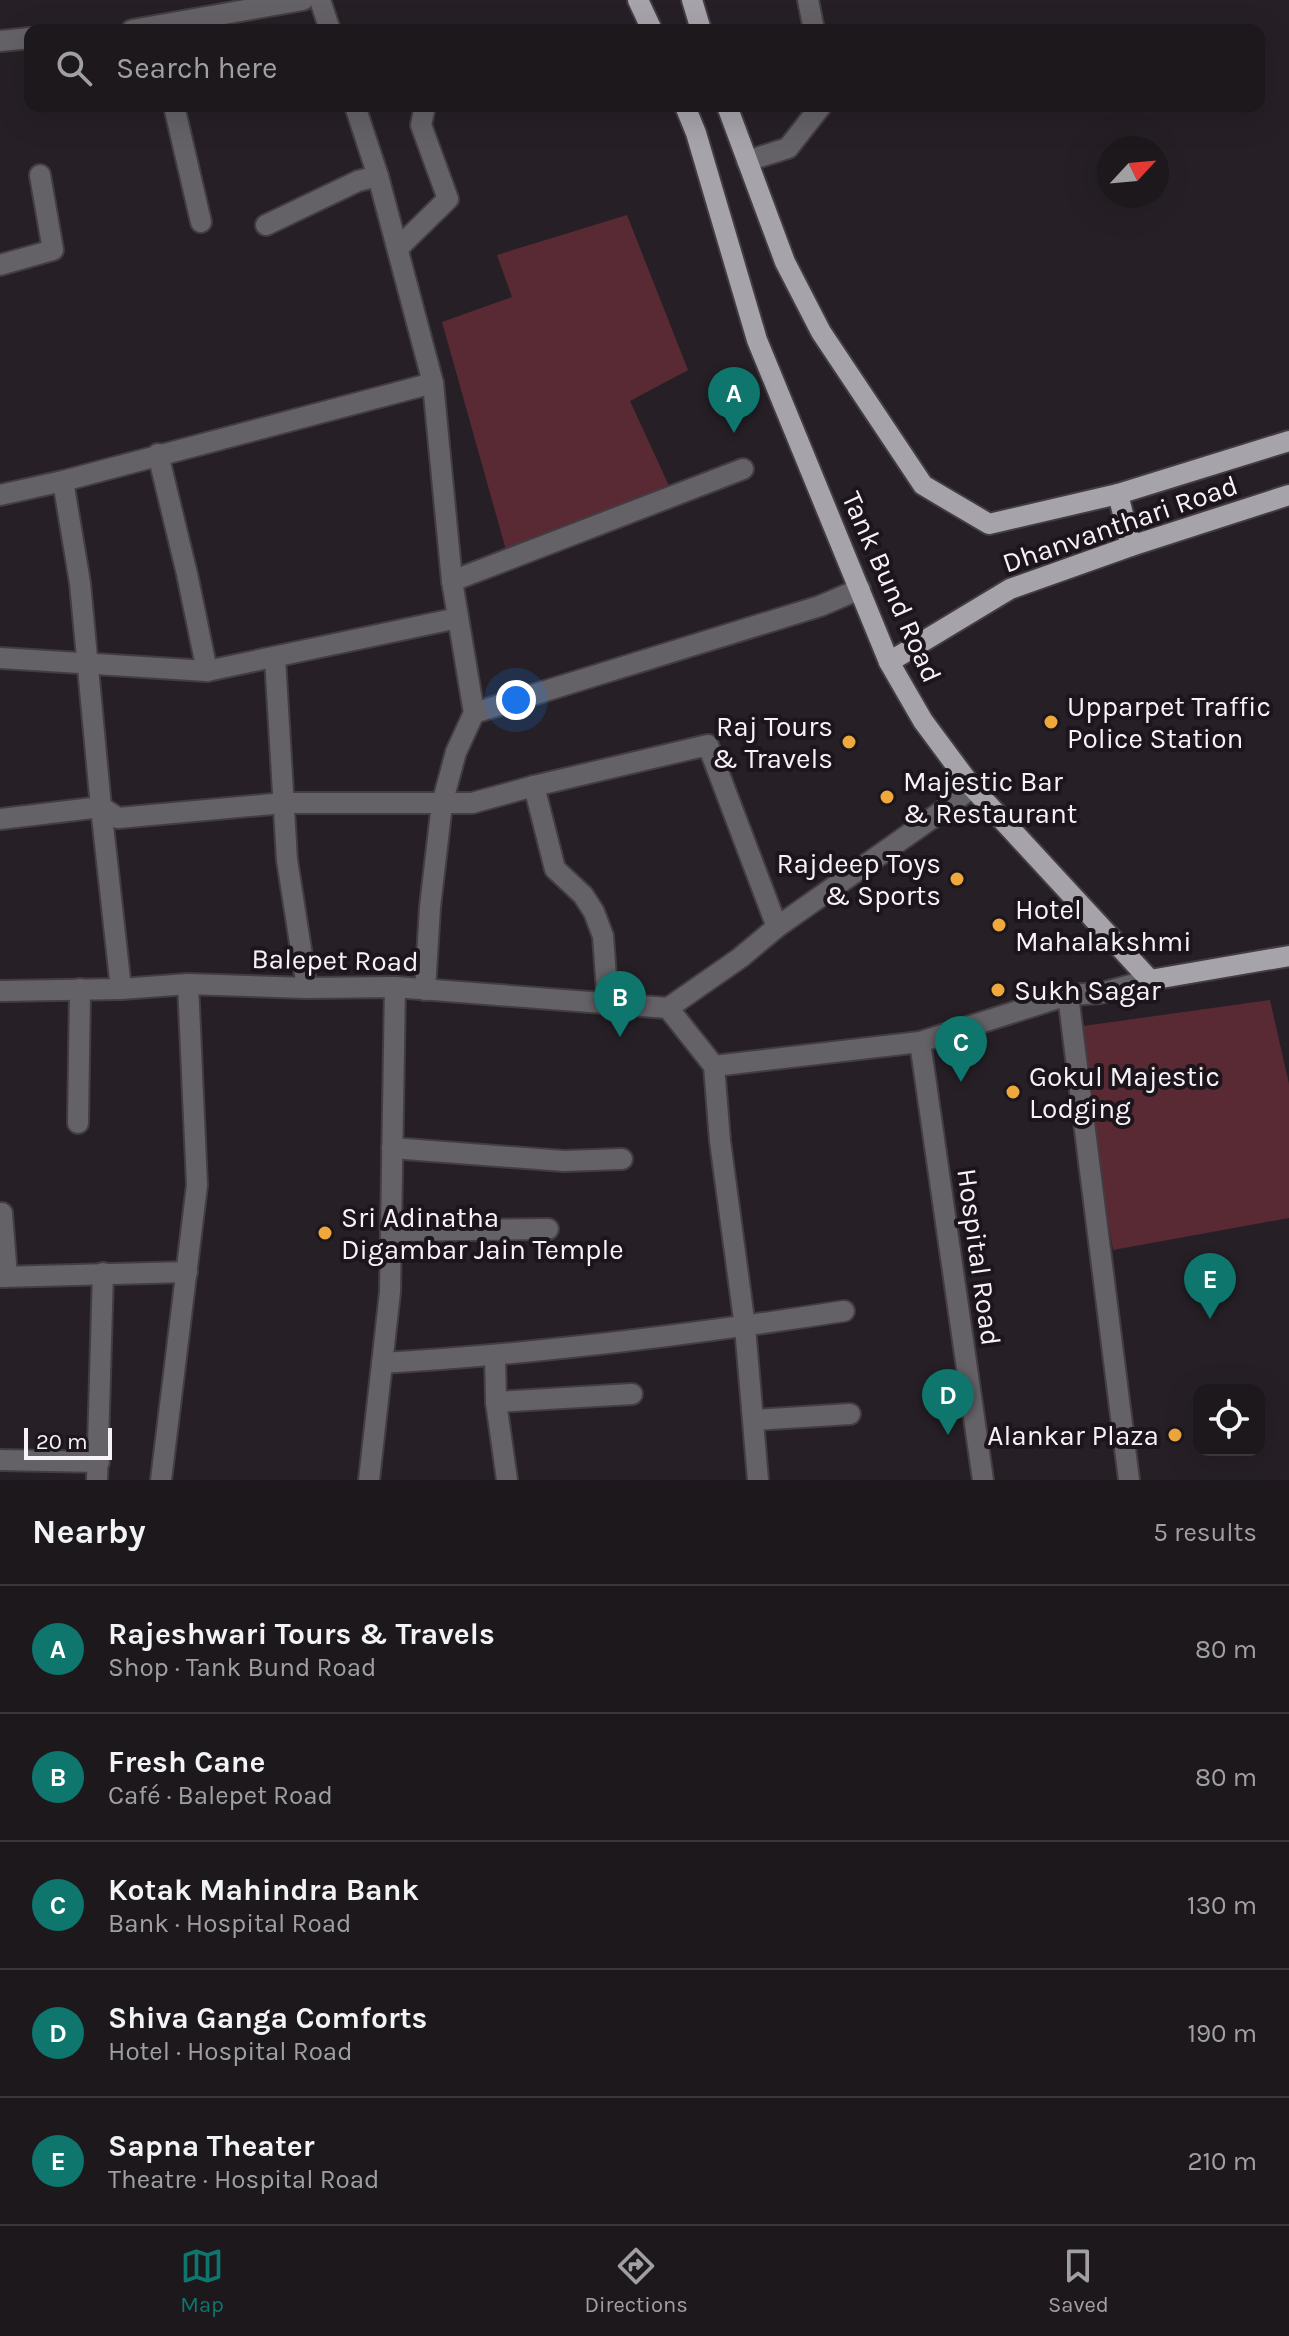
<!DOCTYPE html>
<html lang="en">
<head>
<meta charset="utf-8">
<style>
	body { margin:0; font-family:Karla,sans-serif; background:#252125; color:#f1f3f6 }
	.controls { position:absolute; right:24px; bottom:24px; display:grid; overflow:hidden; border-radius:16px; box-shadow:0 8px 32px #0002 }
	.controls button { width:72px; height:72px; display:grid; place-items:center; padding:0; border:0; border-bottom:2px solid #3a373b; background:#1c181c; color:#f1f3f6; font:40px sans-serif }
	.compass { position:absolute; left:1097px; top:136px; width:72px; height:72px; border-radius:50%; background:#1c181c; box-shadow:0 8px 32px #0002; rotate:64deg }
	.scale { position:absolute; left:24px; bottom:20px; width:88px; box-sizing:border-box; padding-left:8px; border:4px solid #f7f2f6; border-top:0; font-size:22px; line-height:28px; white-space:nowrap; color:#f7f2f6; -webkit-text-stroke:6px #1c161c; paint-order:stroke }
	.you { position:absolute; left:516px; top:700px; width:28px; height:28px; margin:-20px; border:6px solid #fff; border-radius:50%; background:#1a73e8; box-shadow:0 0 0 12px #1a73e833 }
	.badge { display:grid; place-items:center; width:52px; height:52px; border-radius:50%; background:#0f766e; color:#fff; font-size:26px; font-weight:700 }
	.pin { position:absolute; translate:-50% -66px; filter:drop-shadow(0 2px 4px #0008) }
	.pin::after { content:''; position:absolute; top:42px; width:28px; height:24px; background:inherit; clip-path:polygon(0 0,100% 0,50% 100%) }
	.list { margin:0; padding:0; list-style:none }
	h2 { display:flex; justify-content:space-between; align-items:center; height:104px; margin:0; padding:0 32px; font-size:34px }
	h2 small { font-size:26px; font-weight:400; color:#a0a0a3 }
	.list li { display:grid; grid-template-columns:52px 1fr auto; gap:24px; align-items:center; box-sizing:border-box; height:128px; padding:0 32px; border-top:2px solid #3a373b }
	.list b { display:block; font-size:30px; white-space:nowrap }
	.list p { margin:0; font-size:26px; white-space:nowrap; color:#a0a0a3 }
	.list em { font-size:26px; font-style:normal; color:#a0a0a3 }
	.icon { flex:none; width:44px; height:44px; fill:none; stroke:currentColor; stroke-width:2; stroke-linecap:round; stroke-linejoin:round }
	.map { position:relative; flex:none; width:1289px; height:1480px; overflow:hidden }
	.search { position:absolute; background:#1c181c; box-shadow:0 8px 32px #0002; left:24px; right:24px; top:24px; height:88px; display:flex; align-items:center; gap:20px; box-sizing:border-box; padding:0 28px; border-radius:16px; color:#a0a0a3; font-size:30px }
	.sheet { height:744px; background:#1c181c }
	nav { display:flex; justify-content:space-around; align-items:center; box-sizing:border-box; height:112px; border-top:2px solid #3a373b; background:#1c181c; font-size:22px; color:#a0a0a3 }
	nav a { display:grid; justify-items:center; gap:4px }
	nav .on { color:#0f766e }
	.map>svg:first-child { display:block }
	.green { fill:#592a33 }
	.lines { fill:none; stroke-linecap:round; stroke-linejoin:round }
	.minor-casing { stroke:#433d43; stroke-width:24 }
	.major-casing { stroke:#433d43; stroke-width:24 }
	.minor { stroke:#646266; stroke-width:20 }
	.major { stroke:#a6a3ab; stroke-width:20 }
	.poi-dot { fill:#eea83c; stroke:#1c161c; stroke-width:3 }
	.labels { text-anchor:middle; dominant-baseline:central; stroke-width:8; stroke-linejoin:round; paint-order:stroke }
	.street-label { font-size:28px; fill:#f7f2f6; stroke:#1c161c }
	.poi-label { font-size:28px; fill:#f7f2f6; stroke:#1c161c; text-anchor:start }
</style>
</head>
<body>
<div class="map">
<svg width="1289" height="1480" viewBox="0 0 1289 1480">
	<rect width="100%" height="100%" fill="#262026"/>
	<g class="green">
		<polygon points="627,215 688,370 630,401 670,488 506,550 442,322 512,297 497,255"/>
		<polygon points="1270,1000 1289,1084 1289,1218 1113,1250 1076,1027"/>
	</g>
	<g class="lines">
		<defs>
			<g id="minor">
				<polyline points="320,0 330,30"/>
				<polyline points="808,0 814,30"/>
				<polyline points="132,30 303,0"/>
				<polyline points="0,41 30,38"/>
				<polyline points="174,106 201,222"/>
				<polyline points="355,106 378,176 433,383 452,581 474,713 456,752 442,804 430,907 425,990"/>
				<polyline points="747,161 788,148 821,106"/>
				<polyline points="266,225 358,181 378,176"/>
				<polyline points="398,248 448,199 421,125 425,106"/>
				<polyline points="0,265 53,250 40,175"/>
				<polyline points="158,454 187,574 207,671"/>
				<polyline points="63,481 80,583 101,807 121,989"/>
				<polyline points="0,495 63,481 433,383"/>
				<polyline points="452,581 743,469"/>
				<polyline points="0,658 207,671 458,618"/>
				<polyline points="275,658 287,860 307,988"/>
				<polyline points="474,713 820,606 860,589"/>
				<polyline points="534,786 555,869 583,895 594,912 603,936 608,1005"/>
				<polyline points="0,819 101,807 118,818 284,803 472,803 534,786 708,745 777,927"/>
				<polyline points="0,991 121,989 188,984 307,988 395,987 668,1008"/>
				<polyline points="1068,995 1129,1480"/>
				<polyline points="668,1008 714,1066 720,1141 745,1327 758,1480"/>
				<polyline points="668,1008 740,958 777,927 945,809 972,787"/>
				<polyline points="920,1042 983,1480"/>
				<polyline points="714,1066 920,1042 1068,995 1101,993 1150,980"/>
				<polyline points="78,1123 80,989"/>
				<polyline points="392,1148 564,1161 622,1159"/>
				<polyline points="2,1213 7,1276"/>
				<polyline points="391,1231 548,1229"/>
				<polyline points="0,1277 187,1272"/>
				<polyline points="495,1356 496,1402 507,1480"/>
				<path d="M382,1363C537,1354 690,1335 844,1311"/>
				<polyline points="496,1402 632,1394"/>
				<polyline points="753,1420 850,1414"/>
				<polyline points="0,1460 99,1462"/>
				<polyline points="97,1480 103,1273"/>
				<polyline points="161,1480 197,1185 188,984"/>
				<polyline points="369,1480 390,1292 395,987"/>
			</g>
			<g id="major">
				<polyline points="638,0 652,30"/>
				<polyline points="692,0 701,30"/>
				<polyline points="685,106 696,133 757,340 889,662 923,721 972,787 1150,980 1289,956"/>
				<polyline points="727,106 785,262 821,332 923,485 989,524 1118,494 1289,441"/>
				<polyline points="1118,494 1131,546"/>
				<polyline points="889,662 1010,589 1131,546 1289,495"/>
			</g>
		</defs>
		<use href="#minor" class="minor-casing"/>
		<use href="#major" class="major-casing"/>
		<use href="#minor" class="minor"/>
		<use href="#major" class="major"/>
	</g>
	<g class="poi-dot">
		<circle cx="1051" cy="722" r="8"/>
		<circle cx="849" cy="742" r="8"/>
		<circle cx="887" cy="797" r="8"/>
		<circle cx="957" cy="879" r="8"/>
		<circle cx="999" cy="925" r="8"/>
		<circle cx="998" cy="990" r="8"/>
		<circle cx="1013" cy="1092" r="8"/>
		<circle cx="325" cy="1233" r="8"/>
		<circle cx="1175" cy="1435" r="8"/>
	</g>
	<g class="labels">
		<g class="street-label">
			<text transform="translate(1120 524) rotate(-19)">Dhanvanthari Road</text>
			<text transform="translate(892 587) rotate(66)">Tank Bund Road</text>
			<text transform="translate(335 960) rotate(1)">Balepet Road</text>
			<text transform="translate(979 1257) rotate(82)">Hospital Road</text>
		</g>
		<g class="poi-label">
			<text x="1067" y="706">Upparpet Traffic<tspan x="1067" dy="32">Police Station</tspan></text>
			<text x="833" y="726" text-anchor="end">Raj Tours<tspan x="833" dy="32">&amp; Travels</tspan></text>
			<text x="903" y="781">Majestic Bar<tspan x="903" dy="32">&amp; Restaurant</tspan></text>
			<text x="941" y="863" text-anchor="end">Rajdeep Toys<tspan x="941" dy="32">&amp; Sports</tspan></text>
			<text x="1015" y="909">Hotel<tspan x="1015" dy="32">Mahalakshmi</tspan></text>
			<text x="1014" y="990">Sukh Sagar</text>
			<text x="1029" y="1076">Gokul Majestic<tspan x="1029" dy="32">Lodging</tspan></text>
			<text x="341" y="1217">Sri Adinatha<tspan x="341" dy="32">Digambar Jain Temple</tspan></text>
			<text x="1159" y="1435" text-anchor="end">Alankar Plaza</text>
		</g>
	</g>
</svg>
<div class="controls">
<button><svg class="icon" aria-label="locate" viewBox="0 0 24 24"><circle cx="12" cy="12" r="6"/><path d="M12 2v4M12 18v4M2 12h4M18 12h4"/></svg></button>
</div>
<svg class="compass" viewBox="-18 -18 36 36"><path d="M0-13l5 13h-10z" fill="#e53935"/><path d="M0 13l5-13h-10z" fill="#a0a0a3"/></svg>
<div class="scale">20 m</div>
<div class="you"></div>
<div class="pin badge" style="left:734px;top:433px">A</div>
<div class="pin badge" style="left:620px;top:1037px">B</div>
<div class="pin badge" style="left:961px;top:1082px">C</div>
<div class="pin badge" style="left:948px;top:1435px">D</div>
<div class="pin badge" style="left:1210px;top:1319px">E</div>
<div class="search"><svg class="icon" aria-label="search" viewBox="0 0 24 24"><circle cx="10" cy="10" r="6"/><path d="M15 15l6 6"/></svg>Search here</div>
</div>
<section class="sheet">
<h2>Nearby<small>5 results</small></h2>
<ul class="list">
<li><span class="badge">A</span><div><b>Rajeshwari Tours &amp; Travels</b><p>Shop · Tank Bund Road</p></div><em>80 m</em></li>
<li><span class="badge">B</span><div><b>Fresh Cane</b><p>Café · Balepet Road</p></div><em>80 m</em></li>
<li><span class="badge">C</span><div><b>Kotak Mahindra Bank</b><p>Bank · Hospital Road</p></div><em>130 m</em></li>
<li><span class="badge">D</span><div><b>Shiva Ganga Comforts</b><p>Hotel · Hospital Road</p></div><em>190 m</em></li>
<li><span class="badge">E</span><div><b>Sapna Theater</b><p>Theatre · Hospital Road</p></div><em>210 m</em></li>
</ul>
</section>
<nav>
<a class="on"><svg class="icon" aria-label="map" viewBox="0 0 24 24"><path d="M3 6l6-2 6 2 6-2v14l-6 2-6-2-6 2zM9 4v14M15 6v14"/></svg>Map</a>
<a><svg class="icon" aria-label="directions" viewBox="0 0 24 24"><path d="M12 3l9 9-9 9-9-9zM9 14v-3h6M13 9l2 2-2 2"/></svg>Directions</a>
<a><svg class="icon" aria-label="saved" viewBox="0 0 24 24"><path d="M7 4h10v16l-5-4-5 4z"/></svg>Saved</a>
</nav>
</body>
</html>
